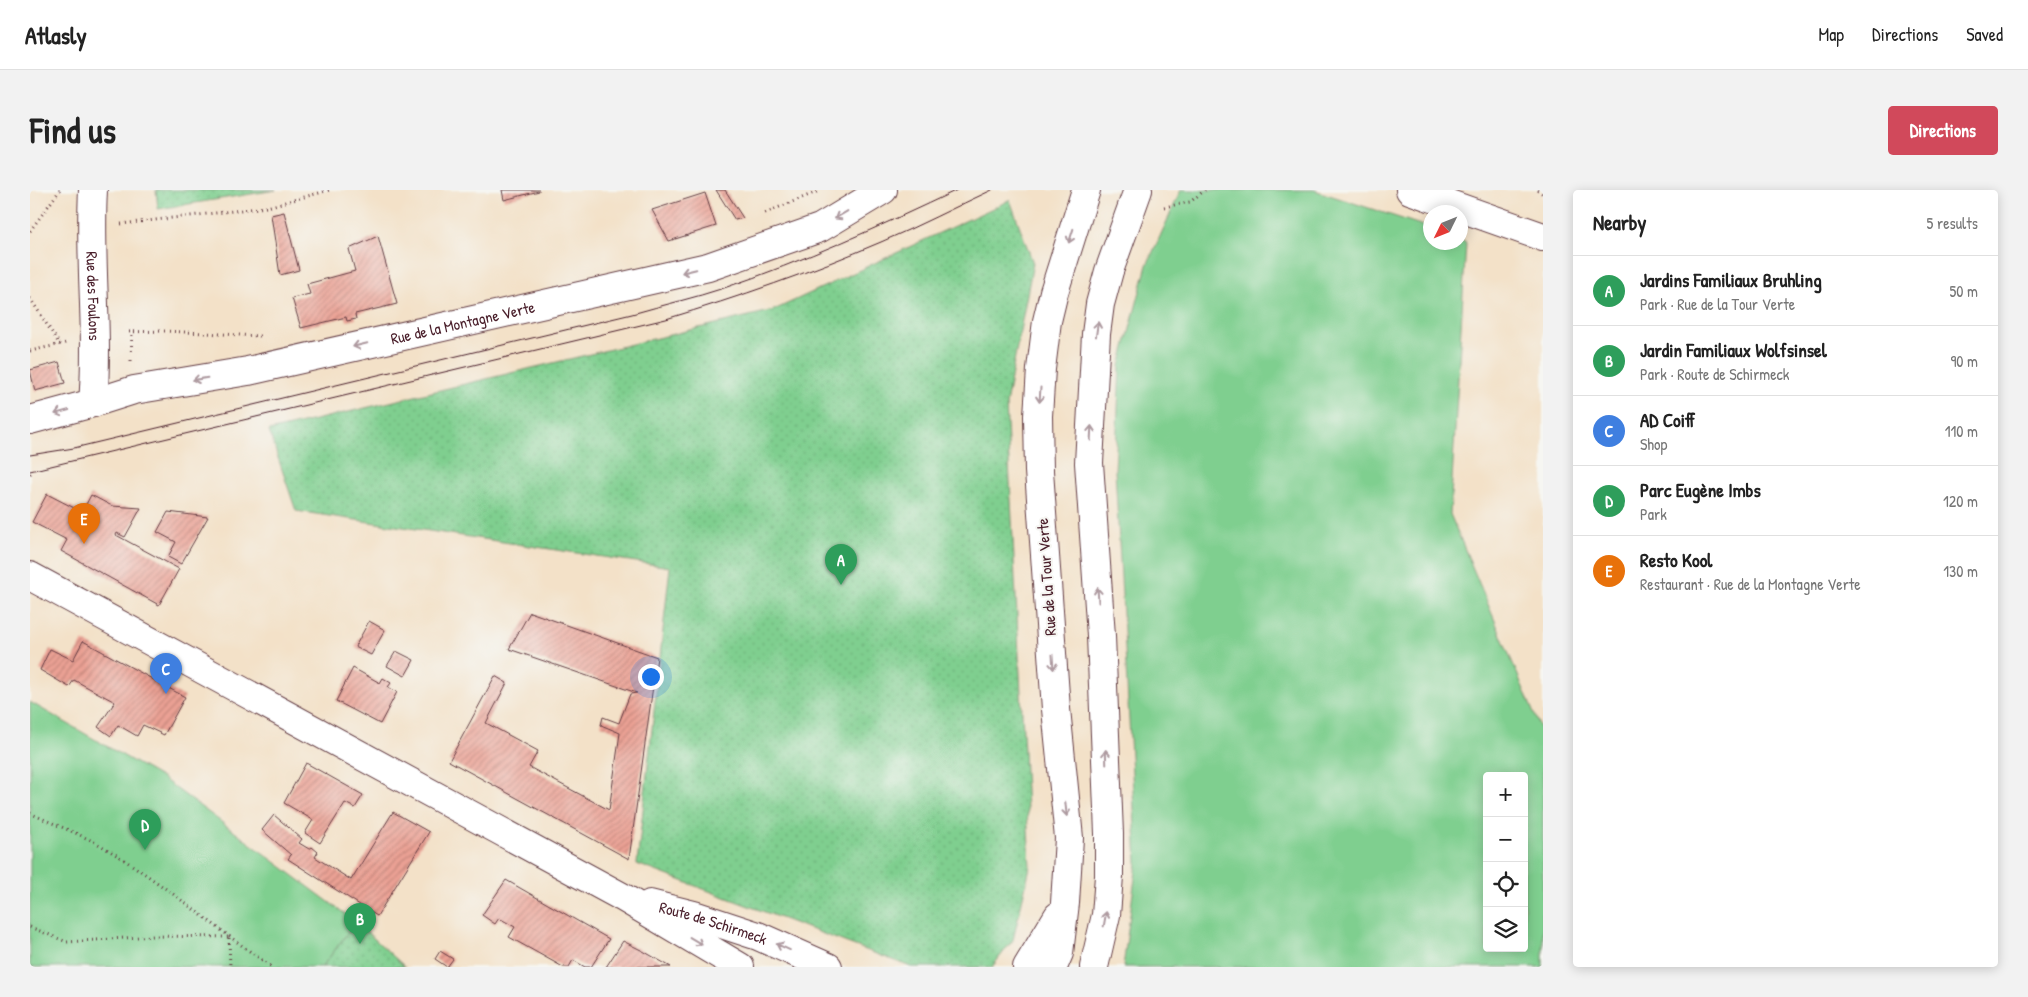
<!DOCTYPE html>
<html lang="en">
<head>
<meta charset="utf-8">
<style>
	body { margin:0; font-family:"Patrick Hand",sans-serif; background:#f2f2f2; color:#222 }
	.controls { position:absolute; right:15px; bottom:15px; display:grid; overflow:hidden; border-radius:5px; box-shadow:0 2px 12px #0003 }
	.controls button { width:45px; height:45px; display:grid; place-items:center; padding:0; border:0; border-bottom:1px solid #e0e0e0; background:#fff; color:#222; font:25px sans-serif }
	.compass { position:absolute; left:1393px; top:15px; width:45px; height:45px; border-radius:50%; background:#fff; box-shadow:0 2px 12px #0003; rotate:227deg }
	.you { position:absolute; left:620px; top:486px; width:18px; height:18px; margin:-12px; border:4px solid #fff; border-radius:50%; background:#1a73e8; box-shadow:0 0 0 8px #1a73e833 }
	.badge { display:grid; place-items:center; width:32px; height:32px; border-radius:50%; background:#d1495b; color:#fff; font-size:16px; font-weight:700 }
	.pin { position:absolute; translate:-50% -41px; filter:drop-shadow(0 1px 2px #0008) }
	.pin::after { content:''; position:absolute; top:26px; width:18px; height:15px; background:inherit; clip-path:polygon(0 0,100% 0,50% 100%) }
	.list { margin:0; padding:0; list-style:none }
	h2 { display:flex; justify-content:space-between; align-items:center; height:65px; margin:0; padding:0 20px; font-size:21px }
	h2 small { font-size:16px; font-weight:400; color:#767676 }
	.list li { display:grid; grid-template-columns:32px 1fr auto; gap:15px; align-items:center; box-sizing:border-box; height:70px; padding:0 20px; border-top:1px solid #e0e0e0 }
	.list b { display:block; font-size:19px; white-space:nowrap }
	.list p { margin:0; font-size:16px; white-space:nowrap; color:#767676 }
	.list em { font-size:16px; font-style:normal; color:#767676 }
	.icon { flex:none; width:28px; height:28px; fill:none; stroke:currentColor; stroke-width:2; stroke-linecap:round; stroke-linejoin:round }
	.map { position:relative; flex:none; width:1513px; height:777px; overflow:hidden; border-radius:5px }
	header { display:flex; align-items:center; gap:30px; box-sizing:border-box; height:70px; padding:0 25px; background:#fff; border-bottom:1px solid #e0e0e0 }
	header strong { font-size:24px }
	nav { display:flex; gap:28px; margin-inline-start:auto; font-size:18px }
	.intro { display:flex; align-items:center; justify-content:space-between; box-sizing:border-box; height:120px; padding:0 30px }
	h1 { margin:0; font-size:35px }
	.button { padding:12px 22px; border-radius:5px; background:#d1495b; color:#fff; font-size:18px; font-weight:700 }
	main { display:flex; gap:30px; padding:0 30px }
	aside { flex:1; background:#fff; border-radius:5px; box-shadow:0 2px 12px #0003 }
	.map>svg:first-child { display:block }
	.park { fill:#7fcf8f; stroke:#64775d; fill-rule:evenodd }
	.garden { fill:url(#garden-dots); stroke:#64775d }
	.building { fill:url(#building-hatch) }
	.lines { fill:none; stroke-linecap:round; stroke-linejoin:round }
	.street-casing { stroke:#633c43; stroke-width:30 }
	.secondary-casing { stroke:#633c43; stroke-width:30 }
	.path { stroke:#633c43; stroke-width:3; stroke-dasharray:1 4; stroke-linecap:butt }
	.street { stroke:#fff; stroke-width:28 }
	.secondary { stroke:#fff; stroke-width:28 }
	.tram { stroke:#4a1f2b; stroke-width:1 }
	.oneway { stroke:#ae9aa0 }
	.labels { text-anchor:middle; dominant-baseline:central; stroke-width:4; stroke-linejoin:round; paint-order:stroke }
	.street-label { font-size:16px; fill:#4a1f2b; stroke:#f6f6f2 }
</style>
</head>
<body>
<header>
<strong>Atlasly</strong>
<nav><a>Map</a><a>Directions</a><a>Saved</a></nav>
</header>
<div class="intro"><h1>Find us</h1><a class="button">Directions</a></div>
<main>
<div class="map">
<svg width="1513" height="777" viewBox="0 0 1513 777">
	<defs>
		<pattern id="garden-dots" width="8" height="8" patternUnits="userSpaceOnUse" patternTransform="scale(1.25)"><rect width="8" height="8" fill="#7fcf8f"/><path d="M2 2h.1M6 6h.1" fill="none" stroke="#6fb17c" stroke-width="1.8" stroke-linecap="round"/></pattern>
		<pattern id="building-hatch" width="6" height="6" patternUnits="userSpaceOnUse" patternTransform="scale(1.25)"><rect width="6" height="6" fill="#eba194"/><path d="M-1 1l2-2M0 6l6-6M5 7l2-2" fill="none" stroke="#c08379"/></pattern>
	</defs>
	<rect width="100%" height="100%" fill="#f6f6f2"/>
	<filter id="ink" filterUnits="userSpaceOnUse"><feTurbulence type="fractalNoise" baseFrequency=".02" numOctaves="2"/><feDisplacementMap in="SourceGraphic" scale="10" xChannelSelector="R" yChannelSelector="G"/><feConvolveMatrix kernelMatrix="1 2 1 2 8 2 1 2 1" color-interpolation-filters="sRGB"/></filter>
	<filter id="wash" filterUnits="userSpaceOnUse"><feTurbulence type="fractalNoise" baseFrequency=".0096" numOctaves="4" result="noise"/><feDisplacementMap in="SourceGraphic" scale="20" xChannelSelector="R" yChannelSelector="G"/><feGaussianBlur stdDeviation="1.12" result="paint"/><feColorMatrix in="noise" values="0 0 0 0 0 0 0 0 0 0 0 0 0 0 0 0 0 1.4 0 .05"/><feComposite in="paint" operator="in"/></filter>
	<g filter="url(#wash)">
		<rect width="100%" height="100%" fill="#f3e1c8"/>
		<g class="park">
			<path d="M1151,0H1284L1400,38V52H1430L1431,50L1436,53L1420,324L1513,545V777H1093L1107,673L1085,280L1090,176L1117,75ZM1457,586H1494V758H1457Z"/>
			<polygon points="0,512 132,588 326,732 292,777 0,777"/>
		</g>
		<g class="garden">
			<polygon points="126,0 246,0 128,19"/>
			<polygon points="980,10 1003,73 976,214 1000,677 983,750 962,777 881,777 607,674 640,377 266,321 239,241 744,120"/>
			<polygon points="326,732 375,777 292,777"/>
		</g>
		<g id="blocks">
			<g class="building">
				<polygon points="472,0 509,0 509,1 474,10"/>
				<polygon points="686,0 695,0 713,28 705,30"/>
				<polygon points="675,3 686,36 639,51 622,20"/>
				<polygon points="254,22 269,80 250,85 241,25"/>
				<polygon points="348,46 367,114 325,124 326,129 317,131 316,127 271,138 262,108 280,104 277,94 325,81 319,59"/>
				<polygon points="29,172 35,193 5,201 0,180"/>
				<polygon points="17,304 52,322 61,305 82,316 111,318 95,347 87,343 86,345 149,379 129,415 31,361 37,350 2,332"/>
				<polygon points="138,322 178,327 151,374 138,367 146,352 127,342"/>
				<polygon points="500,422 627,467 599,669 419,571 465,486 477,493 456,533 508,561 499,577 579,620 590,543 571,535 573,527 589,533 600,504 607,503 479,459"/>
				<polygon points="339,431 355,440 341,465 325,457"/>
				<polygon points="53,451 155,507 134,545 113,535 107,546 88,535 81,546 68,537 85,512 44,490 39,497 10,480 20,459 43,470"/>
				<polygon points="366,461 384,470 375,486 357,476"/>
				<polygon points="323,478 350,493 353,488 361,493 358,497 367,502 350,534 306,511"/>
				<polygon points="276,573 333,605 325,618 315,613 290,653 275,643 283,630 254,613"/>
				<polygon points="363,622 399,642 347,726 258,669 261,665 232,640 244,625 272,649 269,653 279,659 282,657 288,662 285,667 321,690"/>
				<polygon points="476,690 579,749 561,777 555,777 543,770 539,777 533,777 479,747 485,737 469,728 465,734 452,725"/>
				<polygon points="593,751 613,761 641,777 576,777"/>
				<polygon points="410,761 423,769 417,777 405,769"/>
			</g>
		</g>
	</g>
	<g filter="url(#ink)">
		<use href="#blocks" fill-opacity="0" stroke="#633c43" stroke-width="1"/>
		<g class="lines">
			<defs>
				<g id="street">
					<path id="s1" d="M63,0C59,71 69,142 63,213"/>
					<polyline points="1380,0 1513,47"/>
					<path id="s2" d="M0,230L63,213L104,200L218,181L678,77L790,38L853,0"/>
				</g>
				<g id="secondary">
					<polyline points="0,386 594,708 710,777"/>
					<path id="s3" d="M620,714L664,725L728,746L798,777"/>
					<polyline points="997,777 1028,726"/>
					<polyline points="1023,777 1029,763 1035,713 1039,648 1026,519 1009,281 1008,226 1011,179 1017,131 1024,102 1056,0"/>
					<polyline points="1064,777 1076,725 1079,686 1079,644 1071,446 1059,273 1066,144 1070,114 1079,81 1108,0"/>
				</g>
			</defs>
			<use href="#street" class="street-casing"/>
			<use href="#secondary" class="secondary-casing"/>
			<g class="path">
				<polyline points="1507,0 1513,4"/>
				<polyline points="1134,17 1160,12 1175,0"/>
				<polyline points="735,23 789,1"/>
				<polyline points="91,34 237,17 300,0"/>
				<polyline points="0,41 30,0"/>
				<polyline points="0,108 30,155"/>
				<polyline points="94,142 135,141 230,146"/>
				<polyline points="0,161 36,153"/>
				<polyline points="101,171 102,142"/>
				<polyline points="0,284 2,281"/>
				<path d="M0,623C23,634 48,643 70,655C131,691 184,737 242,777"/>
				<polyline points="0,737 37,752 123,746 198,747"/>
				<polyline points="199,748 200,777"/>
			</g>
			<use href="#street" class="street"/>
			<use href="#secondary" class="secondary"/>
			<g class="tram">
				<path d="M0,265L44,258L602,124C633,115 664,108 694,98C774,71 851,36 927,0"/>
				<path d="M0,281L636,129C709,107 781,82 851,52C889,36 925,17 962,0"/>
			</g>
		</g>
		<defs><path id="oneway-shaft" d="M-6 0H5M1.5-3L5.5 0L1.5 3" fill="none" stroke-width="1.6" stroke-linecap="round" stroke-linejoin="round" transform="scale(1.25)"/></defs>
		<g class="oneway">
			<use href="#oneway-shaft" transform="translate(811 25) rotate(149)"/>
			<use href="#oneway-shaft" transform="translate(1041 46) rotate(108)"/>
			<use href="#oneway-shaft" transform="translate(659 81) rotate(167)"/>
			<use href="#oneway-shaft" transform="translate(1067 139) rotate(-82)"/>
			<use href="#oneway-shaft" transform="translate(330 155) rotate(167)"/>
			<use href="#oneway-shaft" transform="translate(170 189) rotate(171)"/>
			<use href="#oneway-shaft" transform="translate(1010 205) rotate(94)"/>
			<use href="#oneway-shaft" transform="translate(32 222) rotate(165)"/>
			<use href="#oneway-shaft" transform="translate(1061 243) rotate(-87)"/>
			<use href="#oneway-shaft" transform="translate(1068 405) rotate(-94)"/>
			<use href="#oneway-shaft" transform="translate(1023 472) rotate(86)"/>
			<use href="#oneway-shaft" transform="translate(1076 567) rotate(-92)"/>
			<use href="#oneway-shaft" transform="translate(1036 619) rotate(84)"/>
			<use href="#oneway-shaft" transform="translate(1075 729) rotate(-80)"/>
			<use href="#oneway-shaft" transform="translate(666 751) rotate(31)"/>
			<use href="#oneway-shaft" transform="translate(753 757) rotate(-156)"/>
		</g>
	</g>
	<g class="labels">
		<g class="street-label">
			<text stroke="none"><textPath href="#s1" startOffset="106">Rue des Foulons</textPath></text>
			<text stroke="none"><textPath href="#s2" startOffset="444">Rue de la Montagne Verte</textPath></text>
			<text transform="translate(1016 387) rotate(-94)">Rue de la Tour Verte</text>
			<text stroke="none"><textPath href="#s3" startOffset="66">Route de Schirmeck</textPath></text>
		</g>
	</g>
</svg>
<div class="controls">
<button>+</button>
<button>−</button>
<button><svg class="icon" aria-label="locate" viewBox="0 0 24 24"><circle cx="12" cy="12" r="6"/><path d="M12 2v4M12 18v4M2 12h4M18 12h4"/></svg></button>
<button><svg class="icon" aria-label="layers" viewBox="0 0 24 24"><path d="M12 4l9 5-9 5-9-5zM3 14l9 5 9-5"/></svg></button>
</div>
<svg class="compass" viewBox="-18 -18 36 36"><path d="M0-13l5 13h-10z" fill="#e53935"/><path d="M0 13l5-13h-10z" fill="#767676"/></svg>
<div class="you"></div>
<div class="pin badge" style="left:811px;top:395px;background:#2e9e5b">A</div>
<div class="pin badge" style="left:330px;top:754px;background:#2e9e5b">B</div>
<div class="pin badge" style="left:136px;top:504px;background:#3f7fe0">C</div>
<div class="pin badge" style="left:115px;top:660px;background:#2e9e5b">D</div>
<div class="pin badge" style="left:54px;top:354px;background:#e8710a">E</div>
</div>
<aside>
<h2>Nearby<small>5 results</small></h2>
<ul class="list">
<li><span class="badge" style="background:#2e9e5b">A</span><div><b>Jardins Familiaux Bruhling</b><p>Park · Rue de la Tour Verte</p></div><em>50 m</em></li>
<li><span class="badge" style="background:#2e9e5b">B</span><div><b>Jardin Familiaux Wolfsinsel</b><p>Park · Route de Schirmeck</p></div><em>90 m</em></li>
<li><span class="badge" style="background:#3f7fe0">C</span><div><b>AD Coiff</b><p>Shop</p></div><em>110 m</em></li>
<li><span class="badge" style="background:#2e9e5b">D</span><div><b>Parc Eugène Imbs</b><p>Park</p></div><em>120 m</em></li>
<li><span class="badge" style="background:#e8710a">E</span><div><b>Resto Kool</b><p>Restaurant · Rue de la Montagne Verte</p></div><em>130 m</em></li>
</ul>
</aside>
</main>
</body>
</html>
